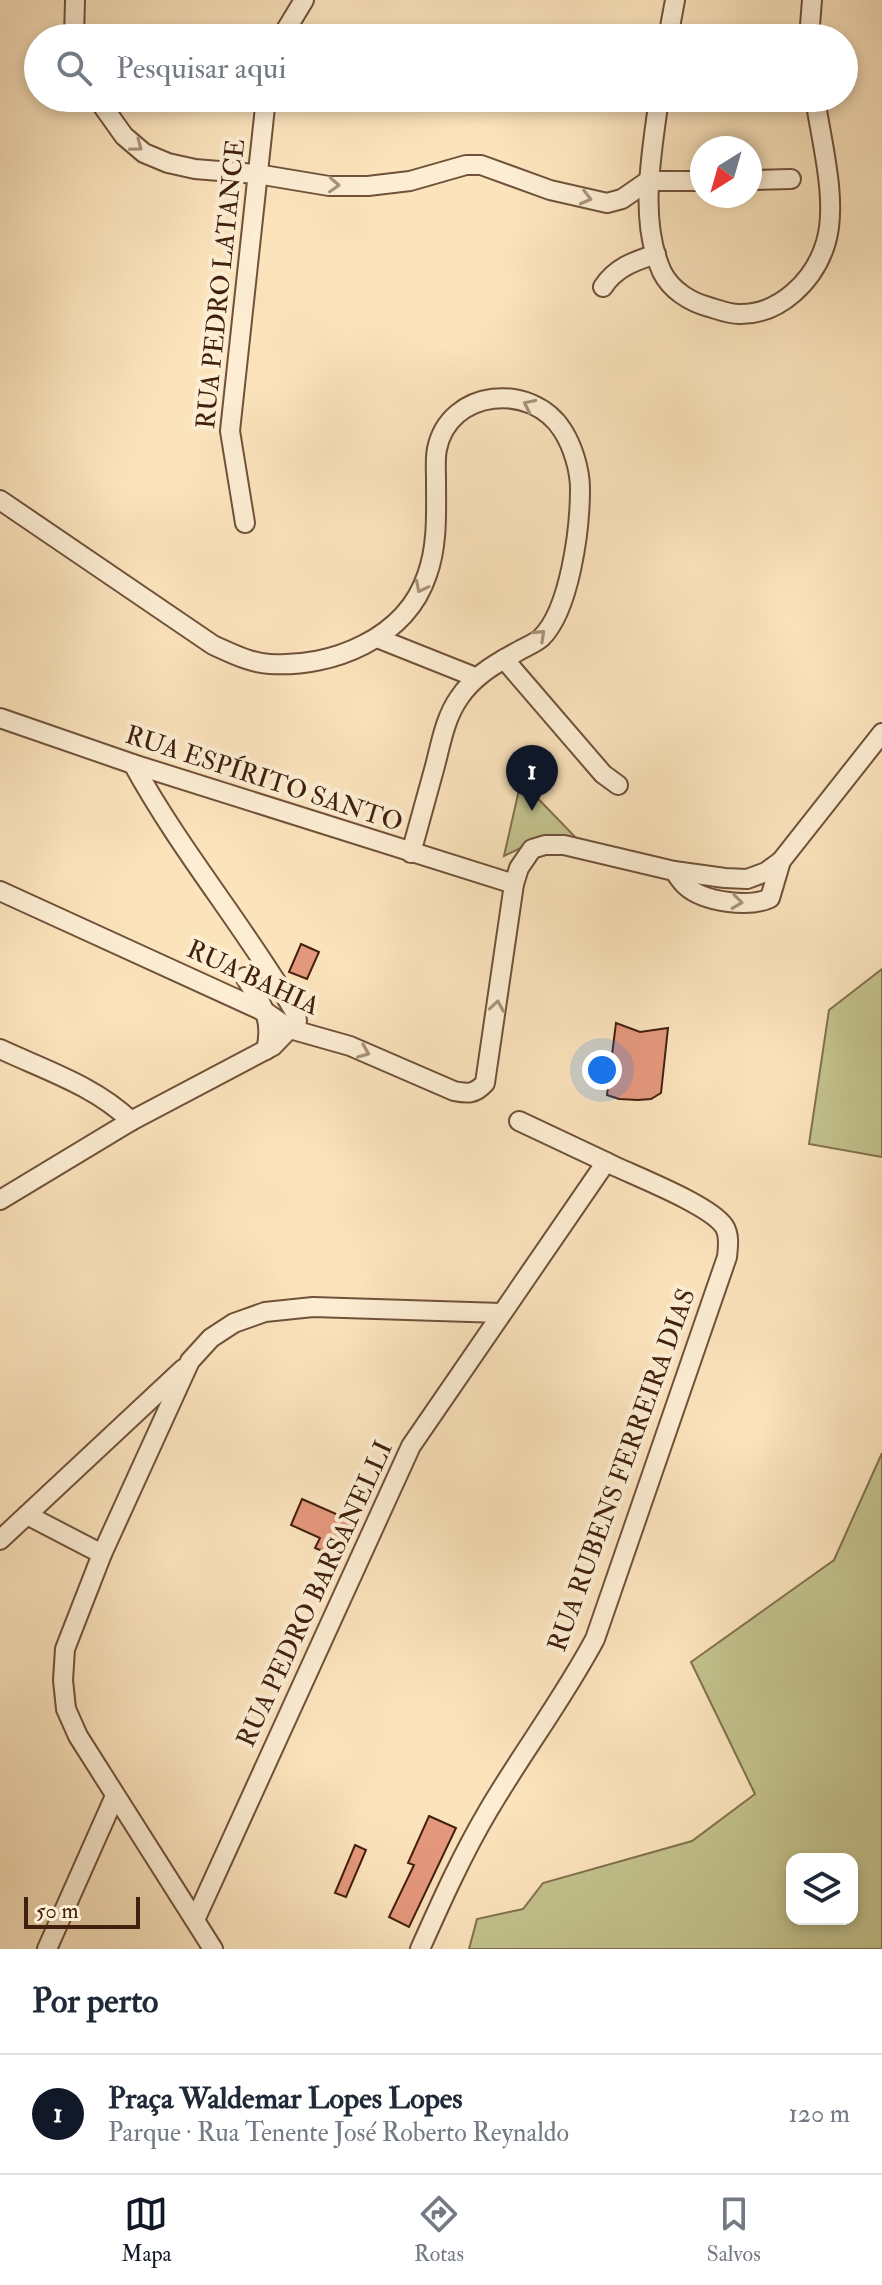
<!DOCTYPE html>
<html lang="pt">
<head>
<meta charset="utf-8">
<style>
	body { margin:0; font-family:"IM FELL Double Pica",serif; background:#f2f2f3; color:#1f2937 }
	.controls { position:absolute; right:24px; bottom:24px; display:grid; overflow:hidden; border-radius:16px; box-shadow:0 4px 12px #0003 }
	.controls button { width:72px; height:72px; display:grid; place-items:center; padding:0; border:0; border-bottom:2px solid #e0e1e3; background:#fff; color:#1f2937; font:40px sans-serif }
	.compass { position:absolute; left:690px; top:136px; width:72px; height:72px; border-radius:50%; background:#fff; box-shadow:0 4px 12px #0003; rotate:217deg }
	.scale { position:absolute; left:24px; bottom:20px; width:116px; box-sizing:border-box; padding-left:8px; border:4px solid #41200d; border-top:0; font-size:22px; line-height:28px; white-space:nowrap; color:#41200d; -webkit-text-stroke:6px #fcedd3; paint-order:stroke }
	.you { position:absolute; left:602px; top:1070px; width:28px; height:28px; margin:-20px; border:6px solid #fff; border-radius:50%; background:#1a73e8; box-shadow:0 0 0 12px #1a73e833 }
	.badge { display:grid; place-items:center; width:52px; height:52px; border-radius:50%; background:#111827; color:#fff; font-size:26px; font-weight:700 }
	.pin { position:absolute; translate:-50% -66px; filter:drop-shadow(0 2px 4px #0008) }
	.pin::after { content:''; position:absolute; top:42px; width:28px; height:24px; background:inherit; clip-path:polygon(0 0,100% 0,50% 100%) }
	.list { margin:0; padding:0; list-style:none }
	h2 { display:flex; justify-content:space-between; align-items:center; height:104px; margin:0; padding:0 32px; font-size:34px }
	h2 small { font-size:26px; font-weight:400; color:#747a83 }
	.list li { display:grid; grid-template-columns:52px 1fr auto; gap:24px; align-items:center; box-sizing:border-box; height:120px; padding:0 32px; border-top:2px solid #e0e1e3 }
	.list b { display:block; font-size:30px; white-space:nowrap }
	.list p { margin:0; font-size:26px; white-space:nowrap; color:#747a83 }
	.list em { font-size:26px; font-style:normal; color:#747a83 }
	.icon { flex:none; width:44px; height:44px; fill:none; stroke:currentColor; stroke-width:2; stroke-linecap:round; stroke-linejoin:round }
	.map { position:relative; flex:none; width:882px; height:1949px; overflow:hidden }
	.search { position:absolute; background:#fff; box-shadow:0 4px 12px #0003; left:24px; right:24px; top:24px; height:88px; display:flex; align-items:center; gap:20px; box-sizing:border-box; padding:0 28px; border-radius:44px; color:#747a83; font-size:30px }
	.sheet { height:224px; background:#fff }
	nav { display:flex; justify-content:space-around; align-items:center; box-sizing:border-box; height:112px; border-top:2px solid #e0e1e3; background:#fff; font-size:22px; color:#747a83 }
	nav a { display:grid; justify-items:center; gap:4px }
	nav .on { color:#111827 }
	.map>svg:first-child { display:block }
	.green { fill:#c3c28d; stroke:#82714d; stroke-width:2; fill-rule:evenodd }
	.building { fill:#e5987d; stroke:#41200d; stroke-width:2 }
	.lines { fill:none; stroke-linecap:round; stroke-linejoin:round }
	.street-casing { stroke:#705139; stroke-width:22 }
	.street { stroke:#fcedd3; stroke-width:18 }
	.oneway { stroke:#a8917a }
	.labels { text-anchor:middle; dominant-baseline:central; stroke-width:8; stroke-linejoin:round; paint-order:stroke }
	.street-label { font-size:26px; fill:#41200d; stroke:#fcedd3 }
</style>
</head>
<body>
<div class="map">
<svg width="882" height="1949" viewBox="0 0 882 1949">
	<rect width="100%" height="100%" fill="#fbe3bc"/>
	<filter id="stains"><feTurbulence type="fractalNoise" baseFrequency=".0025" numOctaves="4"/><feColorMatrix values="0 0 0 0 .2 0 0 0 0 .09 0 0 0 0 .02 0 0 0 .5 -.17"/></filter>
	<radialGradient id="worn" r=".72"><stop offset=".6" stop-color="#630" stop-opacity="0"/><stop offset="1" stop-color="#630" stop-opacity=".3"/></radialGradient>
	<g class="green">
		<polygon points="521,781 579,841 537,840 504,856"/>
		<polygon points="882,969 882,1157 809,1144 829,1010"/>
		<path d="M882,1453V1949H469L477,1919L523,1909L543,1883L692,1841L755,1794L691,1662L834,1560ZM852,1859V1919H792V1859Z"/>
	</g>
	<g class="building">
		<polygon points="301,944 319,952 307,979 289,972"/>
		<polygon points="616,1023 640,1032 668,1028 661,1093 651,1099 638,1100 619,1099 607,1095"/>
		<polygon points="302,1499 352,1521 336,1557 315,1548 320,1538 291,1525"/>
		<polygon points="429,1816 456,1828 409,1927 389,1917 414,1865 408,1863"/>
		<polygon points="355,1845 366,1850 346,1897 335,1893"/>
	</g>
	<g class="lines">
		<defs>
			<g id="street">
				<polyline points="74,38 75,0"/>
				<polyline points="281,38 304,0"/>
				<polyline points="668,38 675,0"/>
				<polyline points="809,38 812,0"/>
				<polyline points="97,98 124,136 144,153 168,163 195,169 257,174 329,186 368,186 410,181 466,165 481,165 550,190 607,203 622,199 648,181"/>
				<path d="M659,98C652,153 638,219 662,272C671,290 690,302 709,307C719,310 729,314 739,314C780,315 815,280 826,242C838,201 821,140 815,98"/>
				<polyline points="750,180 791,179"/>
				<polyline points="648,181 702,181"/>
				<path d="M603,287C616,267 635,261 656,254"/>
				<path d="M0,500L213,645C231,653 250,663 270,664C332,668 406,638 427,575C438,545 436,511 436,479C436,470 435,459 437,449C449,389 532,381 563,431C573,447 580,470 580,489C580,529 570,610 541,638C534,644 523,648 515,653C493,665 473,677 459,698C445,718 441,743 435,766C427,795 419,824 411,853"/>
				<polyline points="245,523 230,431 266,98"/>
				<polyline points="377,638 475,677"/>
				<polyline points="504,659 603,774 618,785"/>
				<polyline points="0,718 133,764 514,884"/>
				<path d="M674,871C678,876 681,882 686,886C704,902 749,908 770,898L781,861"/>
				<path d="M0,891L267,1013L290,1029L350,1046L454,1091C468,1094 475,1094 485,1083L514,884L519,868L532,849L545,845H564L674,871L725,878L747,879L766,872L781,861L882,733"/>
				<path d="M245,977C261,1004 274,1017 266,1050"/>
				<path d="M0,1049C45,1070 95,1086 131,1121"/>
				<polyline points="519,1121 606,1162"/>
				<path d="M0,1200L131,1121L273,1046L297,1021L296,1014C246,928 181,852 133,764"/>
				<polyline points="27,1515 102,1554"/>
				<polyline points="0,1540 183,1369"/>
				<path d="M195,1920L411,1446L606,1162C632,1175 709,1204 724,1226C730,1235 728,1247 727,1257L595,1639C563,1699 522,1753 488,1811C462,1855 441,1902 420,1949"/>
				<polyline points="47,1949 115,1796"/>
				<polyline points="213,1949 78,1736 66,1709 63,1680 65,1649 102,1554 190,1361 211,1338 234,1323 265,1312 313,1307 501,1313"/>
			</g>
		</defs>
		<use href="#street" class="street-casing"/>
		<use href="#street" class="street"/>
	</g>
	<defs><path id="oneway-chevron" d="M-2-3.5L2.5 0L-2 3.5" fill="none" stroke-width="1.6" stroke-linecap="round" stroke-linejoin="round" transform="scale(2)"/></defs>
	<g class="oneway">
		<use href="#oneway-chevron" transform="translate(137 146) rotate(37)"/>
		<use href="#oneway-chevron" transform="translate(334 185) rotate(3)"/>
		<use href="#oneway-chevron" transform="translate(586 198) rotate(14)"/>
		<use href="#oneway-chevron" transform="translate(529 405) rotate(-154)"/>
		<use href="#oneway-chevron" transform="translate(421 587) rotate(117)"/>
		<use href="#oneway-chevron" transform="translate(540 635) rotate(-43)"/>
		<use href="#oneway-chevron" transform="translate(737 902) rotate(7)"/>
		<use href="#oneway-chevron" transform="translate(497 1006) rotate(-81)"/>
		<use href="#oneway-chevron" transform="translate(364 1052) rotate(22)"/>
	</g>
	<g class="labels">
		<g class="street-label">
			<text transform="translate(221 284) rotate(-84)">RUA PEDRO LATANCE</text>
			<text transform="translate(264 779) rotate(18)">RUA ESPÍRITO SANTO</text>
			<text transform="translate(253 978) rotate(25)">RUA BAHIA</text>
			<text transform="translate(622 1470) rotate(-70)">RUA RUBENS FERREIRA DIAS</text>
			<text transform="translate(315 1594) rotate(-65)">RUA PEDRO BARSANELLI</text>
		</g>
	</g>
	<rect width="100%" height="100%" filter="url(#stains)"/>
	<rect width="100%" height="100%" fill="url(#worn)"/>
</svg>
<div class="controls">
<button><svg class="icon" aria-label="layers" viewBox="0 0 24 24"><path d="M12 4l9 5-9 5-9-5zM3 14l9 5 9-5"/></svg></button>
</div>
<svg class="compass" viewBox="-18 -18 36 36"><path d="M0-13l5 13h-10z" fill="#e53935"/><path d="M0 13l5-13h-10z" fill="#747a83"/></svg>
<div class="scale">50 m</div>
<div class="you"></div>
<div class="pin badge" style="left:532px;top:811px">1</div>
<div class="search"><svg class="icon" aria-label="search" viewBox="0 0 24 24"><circle cx="10" cy="10" r="6"/><path d="M15 15l6 6"/></svg>Pesquisar aqui</div>
</div>
<section class="sheet">
<h2>Por perto<small></small></h2>
<ul class="list">
<li><span class="badge">1</span><div><b>Praça Waldemar Lopes Lopes</b><p>Parque · Rua Tenente José Roberto Reynaldo</p></div><em>120 m</em></li>
</ul>
</section>
<nav>
<a class="on"><svg class="icon" aria-label="map" viewBox="0 0 24 24"><path d="M3 6l6-2 6 2 6-2v14l-6 2-6-2-6 2zM9 4v14M15 6v14"/></svg>Mapa</a>
<a><svg class="icon" aria-label="directions" viewBox="0 0 24 24"><path d="M12 3l9 9-9 9-9-9zM9 14v-3h6M13 9l2 2-2 2"/></svg>Rotas</a>
<a><svg class="icon" aria-label="saved" viewBox="0 0 24 24"><path d="M7 4h10v16l-5-4-5 4z"/></svg>Salvos</a>
</nav>
</body>
</html>
